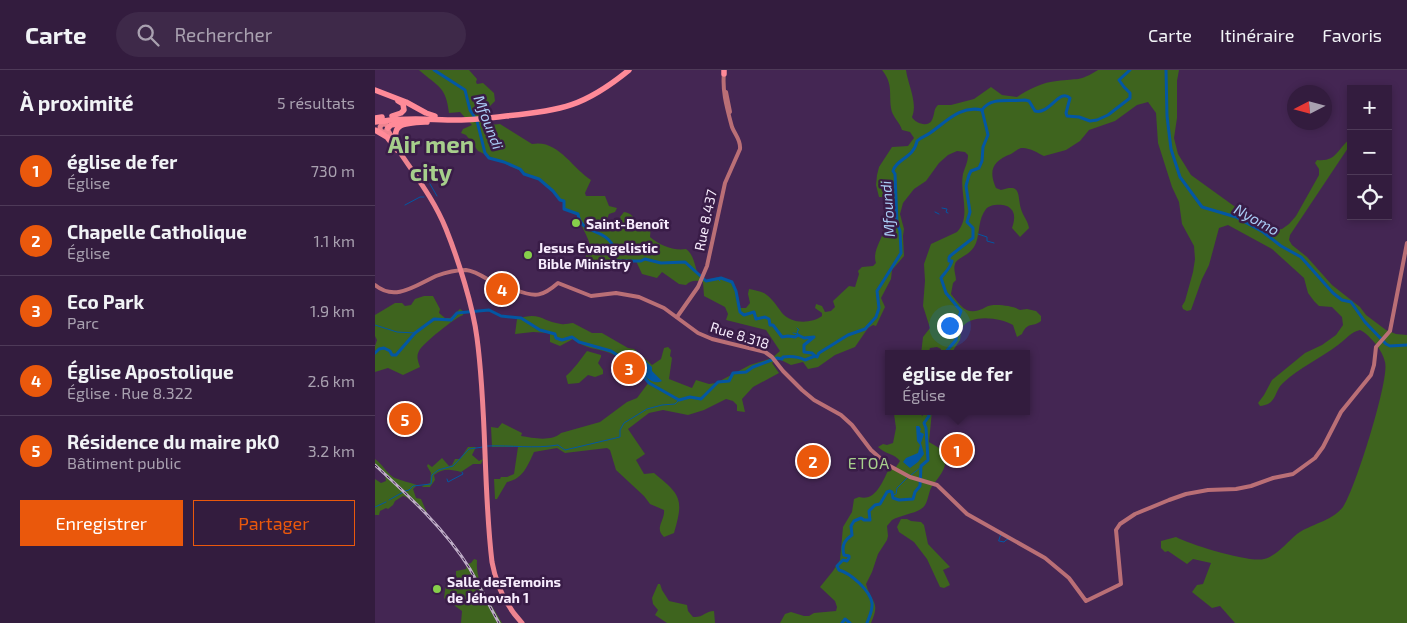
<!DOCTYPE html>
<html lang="fr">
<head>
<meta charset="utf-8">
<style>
	body { margin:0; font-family:"Exo 2",sans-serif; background:#3e2949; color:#f1f3f6 }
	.controls { position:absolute; right:15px; top:15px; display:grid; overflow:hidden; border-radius:0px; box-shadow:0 2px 8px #0003 }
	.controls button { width:45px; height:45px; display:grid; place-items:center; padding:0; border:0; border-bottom:1px solid #4e3a58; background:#331c3e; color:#f1f3f6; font:25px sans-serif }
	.compass { position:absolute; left:912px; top:15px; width:45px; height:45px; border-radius:50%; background:#331c3e; box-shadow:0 2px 8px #0003; rotate:264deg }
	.you { position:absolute; left:574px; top:255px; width:18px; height:18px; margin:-12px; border:4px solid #fff; border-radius:50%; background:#1a73e8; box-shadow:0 0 0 8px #1a73e833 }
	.badge { display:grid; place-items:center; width:32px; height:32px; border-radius:50%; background:#ea580c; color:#fff; font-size:16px; font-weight:700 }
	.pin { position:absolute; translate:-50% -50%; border:2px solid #fff; box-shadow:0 1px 5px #0006 }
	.popup { position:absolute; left:510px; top:280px; width:145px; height:65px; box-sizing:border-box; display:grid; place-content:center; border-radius:0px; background:#331c3e; filter:drop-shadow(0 1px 4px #0005); font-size:16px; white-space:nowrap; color:#a9a1b0 }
	.popup b { font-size:19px; color:#f1f3f6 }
	.popup::after { content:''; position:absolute; left:50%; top:100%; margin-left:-10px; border:10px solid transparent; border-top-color:#331c3e }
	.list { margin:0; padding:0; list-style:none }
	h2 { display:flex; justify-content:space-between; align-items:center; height:65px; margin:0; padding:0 20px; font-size:21px }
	h2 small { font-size:16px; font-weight:400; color:#a9a1b0 }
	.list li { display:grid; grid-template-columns:32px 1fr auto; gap:15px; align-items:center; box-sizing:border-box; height:70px; padding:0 20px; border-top:1px solid #4e3a58 }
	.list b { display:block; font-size:19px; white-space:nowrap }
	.list p { margin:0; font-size:16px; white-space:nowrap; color:#a9a1b0 }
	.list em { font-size:16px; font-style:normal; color:#a9a1b0 }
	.actions { display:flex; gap:10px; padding:15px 20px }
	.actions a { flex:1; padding:11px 0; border:1px solid #ea580c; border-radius:0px; text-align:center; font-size:18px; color:#ea580c }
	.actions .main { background:#ea580c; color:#fff }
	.icon { flex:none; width:28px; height:28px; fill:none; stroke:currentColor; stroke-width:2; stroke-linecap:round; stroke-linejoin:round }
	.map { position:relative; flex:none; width:1032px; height:553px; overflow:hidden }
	header { display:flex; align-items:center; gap:30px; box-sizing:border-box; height:70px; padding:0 25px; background:#331c3e; border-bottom:1px solid #4e3a58 }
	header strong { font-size:24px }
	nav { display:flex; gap:28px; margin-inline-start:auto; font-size:18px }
	.search { width:350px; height:45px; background:#3e2949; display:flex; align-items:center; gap:12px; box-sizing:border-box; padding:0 18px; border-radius:28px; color:#a9a1b0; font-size:19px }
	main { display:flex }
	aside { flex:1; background:#331c3e }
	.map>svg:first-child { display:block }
	.green { fill:#3e641e }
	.water { fill:#0357a3 }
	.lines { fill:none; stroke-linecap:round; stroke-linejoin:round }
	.stream { stroke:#0357a3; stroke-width:1 }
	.river { stroke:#0357a3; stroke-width:3 }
	.secondary { stroke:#ba6f76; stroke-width:4 }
	.trunk { stroke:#ee8490; stroke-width:5 }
	.motorway { stroke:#ff8a98; stroke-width:5.5 }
	.rail-casing { stroke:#beadc7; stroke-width:3 }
	.rail { stroke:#391c47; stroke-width:1; stroke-dasharray:4; stroke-linecap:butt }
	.motorway-bridge { stroke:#ff8a98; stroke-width:5.5 }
	.poi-dot { fill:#87cf4b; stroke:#391c47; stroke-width:2 }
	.labels { text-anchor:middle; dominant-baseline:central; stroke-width:5; stroke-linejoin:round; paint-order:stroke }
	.street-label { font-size:14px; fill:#f7ecfd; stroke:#391c47 }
	.poi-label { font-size:14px; font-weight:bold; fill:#f7ecfd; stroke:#391c47; text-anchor:start }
	.water-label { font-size:15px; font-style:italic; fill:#a9cbf4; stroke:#391c47 }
	.quarter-label { font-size:16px; letter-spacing:1px; fill:#a7cf8c; stroke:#391c47 }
	.town-label { font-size:24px; font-weight:bold; fill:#a7cf8c; stroke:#391c47 }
</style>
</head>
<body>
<header>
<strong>Carte</strong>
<div class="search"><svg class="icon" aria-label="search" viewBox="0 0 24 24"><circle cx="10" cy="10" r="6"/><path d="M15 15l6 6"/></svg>Rechercher</div>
<nav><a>Carte</a><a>Itinéraire</a><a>Favoris</a></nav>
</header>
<main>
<aside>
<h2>À proximité<small>5 résultats</small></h2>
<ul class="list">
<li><span class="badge">1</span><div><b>église de fer</b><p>Église</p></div><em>730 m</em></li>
<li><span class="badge">2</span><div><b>Chapelle Catholique</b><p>Église</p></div><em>1.1 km</em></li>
<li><span class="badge">3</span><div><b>Eco Park</b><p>Parc</p></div><em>1.9 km</em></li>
<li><span class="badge">4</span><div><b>Église Apostolique</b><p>Église · Rue 8.322</p></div><em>2.6 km</em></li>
<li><span class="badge">5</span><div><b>Résidence du maire pk0</b><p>Bâtiment public</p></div><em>3.2 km</em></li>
</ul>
<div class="actions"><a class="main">Enregistrer</a><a>Partager</a></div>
</aside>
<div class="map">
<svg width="1032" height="553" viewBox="0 0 1032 553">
	<rect width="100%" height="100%" fill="#442653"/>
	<g class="green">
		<path d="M44,0H94L102,9L101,12L102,14L108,13L119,23L120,31L114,37L115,55L125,54L157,74C183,69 197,98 216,110L210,123L211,126H230L234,136L242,138L240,142L234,144L232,149L235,155L247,159L249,156L245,147L249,142C256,143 258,146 261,152L266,154L271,152L276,155L275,167C284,175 298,181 311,179C320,186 319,196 324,206L331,211L346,208L357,212L361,221L365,238H371L375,233L373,224L374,219C379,220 385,221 389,223C397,228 402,236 407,243C416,254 436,254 447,246V243L440,238L441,234L447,236L450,242L456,241L460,237L458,231L474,216L480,217L484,204L483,201L487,197L498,196L501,193C497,181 507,170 509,159C512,148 512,137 511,127H504L501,115L502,105L504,97L517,77L533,76L539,68L535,62L527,60C525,52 517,47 516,38C514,22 518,14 507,0H531C533,15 543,33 537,47C540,53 553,58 557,50C560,44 558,40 563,35H576L599,29L616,17L627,25L642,27C654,19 668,12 682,11C703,8 704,12 723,0H804L802,11V48L799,68L803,84L816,105L877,149L900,160L907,159L914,154L921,146L944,105V99L940,93L942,90C962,92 962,79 975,69V75L915,165L914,170L917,175L932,187L957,215L985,237L991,245L1011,260L1021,264L1032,265V553H860L845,536L837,538L817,522L822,515L828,514L836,493L818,489L812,494L793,481L790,482L786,478V471L801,467C816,475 875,493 889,489C902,486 912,472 922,464C936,454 957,451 968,437C979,422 1015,309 1010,292C1008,281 995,265 985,260C976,262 971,269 963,275C946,288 924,298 908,313C899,321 902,335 885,336L883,333L889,325L897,310L930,283L947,275L961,265L968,255L967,247L957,237L944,236L939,231L933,223L929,208L897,179L853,155L844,158L834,195L827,209L816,240L812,241L808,239L807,236L810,231L818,202L820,189L819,176L807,154L804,132L797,117L783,73L781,43L773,32L762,35L740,51L714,60L705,71L691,80L669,86C663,83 654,77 646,78C643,79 639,82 636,84C618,91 613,100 621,118L626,120C647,113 642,125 646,139C648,146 653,151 654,158L645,167L637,158C639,152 641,144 636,139C631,133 615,134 611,139C603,149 605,162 601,173C596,186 582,187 580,194C578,199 581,205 581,210L578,213L576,224C587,238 593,247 611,237C618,233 639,236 645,240L652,239L661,241L666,246V251C657,258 653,251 647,264L642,267L638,255C627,248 595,243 587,258C585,262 586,266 585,270C582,275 579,278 577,284H566V279L562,277L555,278L553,284H546L548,267L555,258L548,236L550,211L549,194L556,174L582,162C597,146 584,123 588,104C590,97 593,92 593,85L590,82L582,81L573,85L564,93L551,111L539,119L528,133L525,144L529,159L528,166L529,186L517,200L516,209L506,228L510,237L501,256L498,255L493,258L480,277L460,285L443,297L433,299L428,292L416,295L406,290H402L397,293L404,303L378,317L367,329L370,342L362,341V335L358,331L351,329L329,340L313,345L288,340L274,343L253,359L270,384L261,390L269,404L279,403C306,425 309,429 299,463L289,467C279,458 290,451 289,440L275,434L269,426L241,400L235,380L232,378L190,383L182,378L159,382C153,395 148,409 132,412L122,429H120L119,409H125L126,407H132L139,404L143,377H117L116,357L123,358L127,353L147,363L146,366C158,368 176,372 186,363L225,352L252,332L262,328L274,312C266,302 247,287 235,283C220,278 211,279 198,269L185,276L175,272V263L158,262L140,264L142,249C166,241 167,252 186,254C190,255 194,253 198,253L217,263H227L253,278L259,279L277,295L286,289L289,278L293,277L296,280L295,286L297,288L294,309L317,318L321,310L334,314L341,313L375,295L397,288L405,281L391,260L351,250L353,244L350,237L329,226L328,212C321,210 316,210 311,215L304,214L287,202L282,208L267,204L261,191L222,192L213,196L207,192L216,178C213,166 205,155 203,144L189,139V131L185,130L178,121L161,108L103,81L91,65L86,63L88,59L97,55L85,42L74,43C71,16 63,17 44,0Z"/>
		<path d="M49,226H58L65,239L64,243L70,248H75L85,239L88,241V245C81,247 47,274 44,281C41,286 43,291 45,297L28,305L13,298L0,302V276L2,270L0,266V245L20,233H27L30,236L36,235L40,229Z"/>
		<path d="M212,281L226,285V287L223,293L228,300V304L220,307L213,305L204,313L193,314L191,306C199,299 206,289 212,281Z"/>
		<path d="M525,341H541L540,342L548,346V341H557L554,372L571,382C571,388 571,393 569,398C566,406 560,411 556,418C553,424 553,435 546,439C538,444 526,445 517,450L512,456L513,466L512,470L503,484L497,502L491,514C496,533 506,531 496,553H405L410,544L416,542L429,546H434L439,543L461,541L462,537L460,531L445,517L458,501L465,490L468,457L477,442L479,429L484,427C501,432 508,410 514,399L521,397L525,391C520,384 510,384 503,377L508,374L512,375L518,373L521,358L519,344Z"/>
		<path d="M93,377H101L97,385L104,391L108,389L106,394H98L86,402C75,399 68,398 59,405L60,410L55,417H48L47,416L55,413L56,403L52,396L53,394L57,397L67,388L74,396L77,395L80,389H85Z"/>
		<path d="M0,389C7,394 11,402 18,407C21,409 39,414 42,415L38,419L41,428L46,429L52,443C42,440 38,429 28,426L20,431L18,435L13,439L11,438L5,441L4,445H0V409L6,413L11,411L10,405L0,397Z"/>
		<polygon points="526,449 532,449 536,451 546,452 549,455 553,474 575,497 568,500 575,515 569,518 565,517 552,489 539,472 524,462 522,457"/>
		<path d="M99,489L102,490C100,514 116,533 127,553H86L87,541L69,528L71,513H81V501L91,499L92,494L96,493Z"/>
		<path d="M283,514H285L287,520L294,531L312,535L313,541L318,547C328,548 330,541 339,541L340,553H292L280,545L283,540L278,534L277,528Z"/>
	</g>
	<g class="water">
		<path d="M264,285L277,297V301L287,311C279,315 273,309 268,304L269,301L256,291Z"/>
		<polygon points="541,356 544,356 546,359 545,362 549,364 546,373 549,384 543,392 535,398 528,392 531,388 543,383 545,375 542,371"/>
	</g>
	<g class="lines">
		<g class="stream">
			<polyline points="55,114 62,126"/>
			<polyline points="30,135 45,127 49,127"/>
			<polyline points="567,138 572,139 571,142 573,143"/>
			<polyline points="560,142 564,144"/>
			<polyline points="603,164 612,167 612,171 619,173"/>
			<polyline points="342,208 345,211"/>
			<polyline points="0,255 22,262 40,263"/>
			<polyline points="418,263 423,264 422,261 424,260 422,258"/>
			<path d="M112,376C136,375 159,379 183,375L190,380L245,367V360L249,353L272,339L287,335L300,334L304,330"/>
			<polyline points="536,405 545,398"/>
			<polyline points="72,409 73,412 88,404 87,402"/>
			<polyline points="518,425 521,424 522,418 533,407"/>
			<polyline points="14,430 30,421 34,420 38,416 56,414 57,405 63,400 78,396 94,379 108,377"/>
			<polyline points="0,437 11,432"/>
			<polygon points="626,465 634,469 631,470 629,472 624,471"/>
		</g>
		<g class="river">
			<path d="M59,0L90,20L95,40L102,51L110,83L114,88L129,92L145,99L149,104L164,109L178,121L185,130L189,131V139L203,144C206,166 231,156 240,180L239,183L240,191H266L270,189L286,193L310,192L331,211L346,208L357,212L361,221L365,242L369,245L379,242L381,249L390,247L394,249L395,255H398L407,267L413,266L420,267L423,265L429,268L439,267L429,275V282L437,283L440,286"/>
			<polyline points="791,0 792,46 796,79 805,107 827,137 861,147 888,162 906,176 926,187 958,223 967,230 976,232 990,252 1011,274 1015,276 1032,275"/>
			<path d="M607,40C616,26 636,32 650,30L654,31L660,41C675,45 684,18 695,28L691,43L692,46L704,47L715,51L722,50L733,45L755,28V23L749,17L744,10L755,0"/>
			<path d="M0,283L4,279L9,278L15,281L17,285H21L40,263L59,249L76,250L82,243L114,240L126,246L146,248L165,260L180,264L181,268L187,270L197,267L204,272L236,281L247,288L263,300L274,313L304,330L315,327L326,329L343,312L354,311L358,303L371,302L378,297L402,288L407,289L408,287C415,286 424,287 430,290L440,286L442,287L444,283L473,265L490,259L501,247L504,238L502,221L526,183L525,161L522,153L520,104L518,101C521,89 539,88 542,71C546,67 551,66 555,63C571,52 585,35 607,40"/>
			<path d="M569,284L581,270L583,249L586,241L571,223L566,208C570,202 575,199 577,191H574V188L575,186L598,168V158L592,152L595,142L591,116L594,105L596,101L604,98L607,91L608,77L613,65L607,40"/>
			<polyline points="467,553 470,549 475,553"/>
			<path d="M492,553C494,547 498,540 497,533C495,520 475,503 464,500L462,496L468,490L472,491L474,488V486L469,485C466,475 470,470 477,465L476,456L479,451L486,448L489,450H495L494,441L500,435L505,434L512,422L515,421L517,422L518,428L524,430L538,429L540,422L545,416L546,396L553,390L551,358L549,353L554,346L552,341"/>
		</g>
		<g class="secondary">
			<polyline points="351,22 355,42"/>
			<path d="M0,215C20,232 41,215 61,206C69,203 82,200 91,200C101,201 110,208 119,213C126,216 134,218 141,220C161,228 168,226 183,213L216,226L241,223L264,227L289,238L323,263L337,269L390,282L397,287L408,301L427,320L439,330L466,345L477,355L496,380L513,395L535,407L562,415L592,444L670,488L694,508L711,531L746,514L741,460L745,454L760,444L794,430L811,424L833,420L861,419L876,416L898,408L918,404L940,388L948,377L966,342L996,305L999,295L1001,277L1015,261L1032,173"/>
			<path d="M302,247L323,217L332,196L350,113L365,79C366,70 360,65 357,57C352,38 347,22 349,2"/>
		</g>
		<g class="trunk">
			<circle cx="9" cy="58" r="4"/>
			<polyline points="12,59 22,75"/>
			<path d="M22,78C39,104 59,129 71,159C83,189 98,236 102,268C112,342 108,417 117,492C121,514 131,536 147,553"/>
		</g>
		<g class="motorway">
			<polyline points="349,0 349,4"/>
			<polyline points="0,20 31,32 51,43 60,46"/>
			<polyline points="17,46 26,43 29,40 28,34 23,31"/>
			<path d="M9,51C34,47 57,50 82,50C98,50 115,48 131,46C186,41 210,36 254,0"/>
			<polyline points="13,58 16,55 27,53"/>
			<polyline points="0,60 12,67 22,80"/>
			<path d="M26,81C11,53 29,53 52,52"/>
		</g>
		<defs>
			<path id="rail" d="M0,395C35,427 70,459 95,499C105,517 114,535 124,553"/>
		</defs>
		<use href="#rail" class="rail-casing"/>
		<use href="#rail" class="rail"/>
		<g class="motorway-bridge">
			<polyline points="0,48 7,47"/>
			<polyline points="0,52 9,51"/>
		</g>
	</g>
	<g class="poi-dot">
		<circle cx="201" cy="153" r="5"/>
		<circle cx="153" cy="185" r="5"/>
		<circle cx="62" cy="519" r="5"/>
	</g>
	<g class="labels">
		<g class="street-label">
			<text transform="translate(330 150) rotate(-78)">Rue 8.437</text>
			<text transform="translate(365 265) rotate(17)">Rue 8.318</text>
		</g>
		<g class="poi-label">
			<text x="211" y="153">Saint-Benoît</text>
			<text x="163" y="177">Jesus Evangelistic<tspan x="163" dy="16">Bible Ministry</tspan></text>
			<text x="72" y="511">Salle desTemoins<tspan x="72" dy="16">de Jéhovah 1</tspan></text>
		</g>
		<g class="water-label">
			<text transform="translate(114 52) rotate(69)">Mfoundi</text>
			<text transform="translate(512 139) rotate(-94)">Mfoundi</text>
			<text transform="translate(882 149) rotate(29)">Nyomo</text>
		</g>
		<g class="quarter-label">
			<text x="494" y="392">ETOA</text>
		</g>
		<g class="town-label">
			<text x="56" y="73">Air men<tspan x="56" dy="28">city</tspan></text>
		</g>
	</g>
</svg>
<div class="controls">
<button>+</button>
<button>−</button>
<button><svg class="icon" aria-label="locate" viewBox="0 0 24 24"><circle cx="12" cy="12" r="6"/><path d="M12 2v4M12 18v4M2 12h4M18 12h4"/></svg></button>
</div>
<svg class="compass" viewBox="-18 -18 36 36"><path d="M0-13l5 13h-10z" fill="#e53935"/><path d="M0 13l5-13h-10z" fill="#a9a1b0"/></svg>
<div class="you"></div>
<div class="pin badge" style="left:582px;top:380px">1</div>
<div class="popup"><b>église de fer</b>Église</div>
<div class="pin badge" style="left:438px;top:391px">2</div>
<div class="pin badge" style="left:254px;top:298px">3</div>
<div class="pin badge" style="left:127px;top:219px">4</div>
<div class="pin badge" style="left:30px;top:349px">5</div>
</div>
</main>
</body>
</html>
